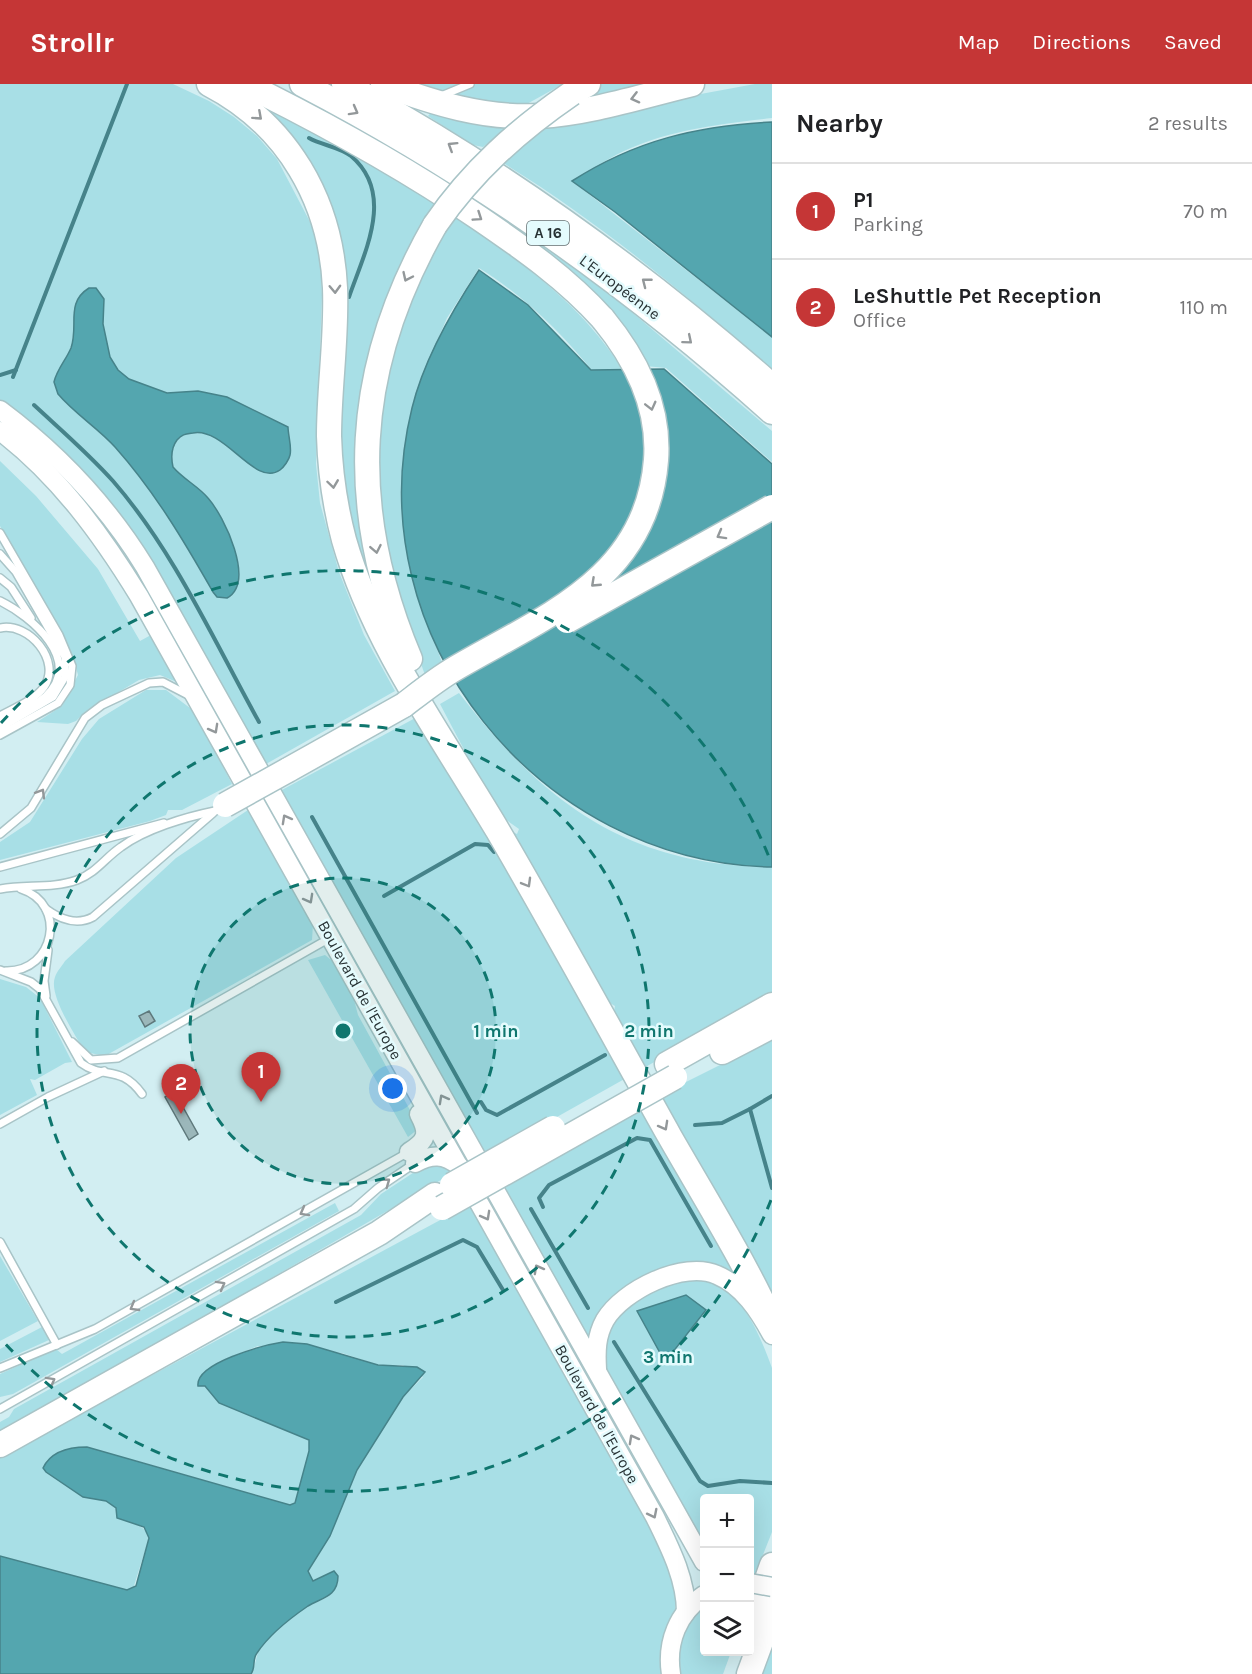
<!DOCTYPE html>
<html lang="en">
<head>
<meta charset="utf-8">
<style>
	body { margin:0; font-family:Karla,sans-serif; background:#f6f6f6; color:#202124 }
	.controls { position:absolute; right:18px; bottom:18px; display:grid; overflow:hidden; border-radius:6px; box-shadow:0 6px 24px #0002 }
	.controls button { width:54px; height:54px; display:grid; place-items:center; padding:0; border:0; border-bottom:2px solid #e0e0e0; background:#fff; color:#202124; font:30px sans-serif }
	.you { position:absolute; left:393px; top:1005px; width:21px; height:21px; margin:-15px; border:4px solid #fff; border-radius:50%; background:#1a73e8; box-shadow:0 0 0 9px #1a73e833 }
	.badge { display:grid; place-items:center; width:39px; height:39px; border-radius:50%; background:#c53636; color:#fff; font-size:20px; font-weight:700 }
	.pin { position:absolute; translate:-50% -50px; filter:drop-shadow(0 2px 3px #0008) }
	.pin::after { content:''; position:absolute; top:32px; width:21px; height:18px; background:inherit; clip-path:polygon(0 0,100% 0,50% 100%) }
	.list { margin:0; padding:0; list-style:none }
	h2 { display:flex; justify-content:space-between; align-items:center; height:78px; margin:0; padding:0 24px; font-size:26px }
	h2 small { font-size:20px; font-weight:400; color:#757577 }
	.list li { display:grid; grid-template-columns:39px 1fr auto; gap:18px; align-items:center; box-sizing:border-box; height:96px; padding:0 24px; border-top:2px solid #e0e0e0 }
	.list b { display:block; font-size:22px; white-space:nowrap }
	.list p { margin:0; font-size:20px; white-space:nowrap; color:#757577 }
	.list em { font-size:20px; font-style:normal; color:#757577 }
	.icon { flex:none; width:33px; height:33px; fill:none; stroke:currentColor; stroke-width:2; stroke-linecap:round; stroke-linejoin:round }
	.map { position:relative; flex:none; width:772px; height:1590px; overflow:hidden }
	header { display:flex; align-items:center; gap:36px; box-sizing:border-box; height:84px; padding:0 30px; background:#c53636; color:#fff }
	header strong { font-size:28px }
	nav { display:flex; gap:33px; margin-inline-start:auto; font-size:21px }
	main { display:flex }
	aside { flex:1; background:#fff }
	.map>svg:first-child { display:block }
	.green { fill:#a8dfe6 }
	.water { fill:#54a6af; stroke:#46838a; stroke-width:1.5 }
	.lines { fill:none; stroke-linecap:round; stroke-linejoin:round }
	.stream { stroke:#46838a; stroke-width:4 }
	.building { fill:#9bb7ba; stroke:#5f797c; stroke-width:1.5 }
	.lane-casing { stroke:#a9c4c7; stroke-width:10 }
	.secondary-casing { stroke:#a9c4c7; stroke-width:21 }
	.highway-casing { stroke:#a9c4c7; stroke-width:27 }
	.lane { stroke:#fff; stroke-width:7 }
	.secondary { stroke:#fff; stroke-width:18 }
	.highway { stroke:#fff; stroke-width:24 }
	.secondary-bridge-casing { stroke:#a9c4c7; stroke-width:21; stroke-linecap:butt }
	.highway-bridge-casing { stroke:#a9c4c7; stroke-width:27; stroke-linecap:butt }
	.secondary-bridge { stroke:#fff; stroke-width:18 }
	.highway-bridge { stroke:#fff; stroke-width:24 }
	.oneway { stroke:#93989a }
	.ring { fill:none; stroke:#0f766e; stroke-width:3; stroke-dasharray:10 8 }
	.labels { text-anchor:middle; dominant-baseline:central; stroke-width:5; stroke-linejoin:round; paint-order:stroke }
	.shield { fill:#e4fbfd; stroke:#606e70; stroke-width:1.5 }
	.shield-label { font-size:15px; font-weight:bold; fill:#273234 }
	.street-label { font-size:16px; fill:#273234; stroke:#e4fbfd }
	.centre { fill:#0f766e; stroke:#e4fbfd; stroke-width:3 }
	.ring-label { font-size:18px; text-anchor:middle; font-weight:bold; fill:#0f766e; stroke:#e4fbfd; stroke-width:5; stroke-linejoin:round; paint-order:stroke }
</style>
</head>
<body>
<header>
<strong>Strollr</strong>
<nav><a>Map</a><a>Directions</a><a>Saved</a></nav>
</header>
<main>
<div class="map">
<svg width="772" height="1590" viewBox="0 0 772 1590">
	<rect width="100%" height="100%" fill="#d2eef2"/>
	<g class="green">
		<path d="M0,0H173L209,17L234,33L257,52L277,75L319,155L322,211L316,380L320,419L339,488L364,551L395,607L266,680C238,633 211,585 183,538C135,455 86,370 0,321Z"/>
		<polygon points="423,0 563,0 525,21 463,18"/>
		<polygon points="601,0 655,0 571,17"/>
		<path d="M755,0H772V34C719,40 664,46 616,71C601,79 587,89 572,97L772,253V285C686,211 597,136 500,77L543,39Z"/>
		<polygon points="277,23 440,116 395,194 376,241 366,278 356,366 357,415 369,484 363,490 337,372 343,200 270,33"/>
		<polygon points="433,26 511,41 483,63 473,61 428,32"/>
		<polygon points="483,117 594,196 772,347 772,378 666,284 645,282 478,123"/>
		<path d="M454,130C519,177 579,217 623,286L594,289C562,249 523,211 479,184L447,234L427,281L415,317L405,361L404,411L422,524L443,581L425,591L390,493L379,434L377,324L404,227Z"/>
		<polygon points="0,377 36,412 98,485 140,557 151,551 179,599 160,591 139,596 85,628 76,637 68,640 37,638 62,622 78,591 74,576 0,442"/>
		<polygon points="146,606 166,606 194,627 232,700 182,726 168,726 166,731 150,737 0,776 0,758 30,738 82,655 99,635"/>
		<path d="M459,609C544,719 627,782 772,783V911L642,985L613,933L615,922L608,918L511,747L517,750L519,745L498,730L440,620Z"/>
		<polygon points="419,632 628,993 484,1074 280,707"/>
		<path d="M248,726L313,840L312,856L105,972L85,968C76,952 48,911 55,893C57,887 62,882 65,877L176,774Z"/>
		<polygon points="325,871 336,880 352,908 358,931 416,1037 418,1045 408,1053 308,876"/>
		<polygon points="0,895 26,903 40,914 72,978 65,979 35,996 30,995 37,1011 0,1031"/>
		<polygon points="772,955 772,1220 658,1012"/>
		<polygon points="642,1021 741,1196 711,1180 690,1177 661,1187 591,1261 500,1100"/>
		<polygon points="425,1081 445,1081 453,1089 0,1351 0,1338 9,1333 14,1325 361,1131 381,1110"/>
		<polygon points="335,1119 339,1127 13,1310 0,1313 0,1290 56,1265 62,1270"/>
		<path d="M470,1120C518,1205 566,1290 613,1375C635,1414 665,1458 674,1502C682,1538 657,1556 661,1590H251C257,1581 255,1567 265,1556C273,1547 299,1526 310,1521C318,1517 324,1516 331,1510L322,1492L312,1497L308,1487L330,1452L357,1386L403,1313L423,1293L403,1281H378L342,1269L258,1262L223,1276L205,1302L218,1315L309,1356V1367L295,1419L290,1421L134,1376L83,1413L106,1417L116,1424L117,1434C129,1439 146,1440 149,1454L133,1505L127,1506L0,1472V1373Z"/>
		<polygon points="0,1172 38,1237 0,1257"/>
		<path d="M682,1194C691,1195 702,1195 710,1198C744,1209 761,1254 772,1284V1448L755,1491H750V1414H704V1462L601,1282C614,1220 628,1218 682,1194Z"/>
		<polygon points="42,1243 49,1256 0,1278 0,1265"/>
		<path d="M704,1524V1568H731L723,1590H680C676,1563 683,1541 704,1524Z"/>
		<polygon points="772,1559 772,1590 761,1590"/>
	</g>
	<g class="water">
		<path d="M772,38V253L615,128L572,97C636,56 697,42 772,38Z"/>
		<path d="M479,186L528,221L591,286L664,285L772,380V783C540,779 355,553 412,324C424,275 451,228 479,186Z"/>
		<path d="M89,204H96L104,215L103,240L110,273L118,286L129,295L167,309L198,307L227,313L288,343C288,351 292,363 290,371C289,376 284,383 280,386C255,404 225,343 193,349C186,350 182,350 177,356C171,364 171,374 173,383C183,395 198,402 208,414C224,432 256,498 227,514L217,513L213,508C184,457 155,408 115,363C98,344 75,330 58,310L54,298C57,285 66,276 71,264C79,241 65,219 89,204Z"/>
		<polygon points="686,1211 706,1226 665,1278 637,1227"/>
		<path d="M283,1258L307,1260L378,1281L417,1283L425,1288L403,1313L357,1386L330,1452L308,1487L313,1497L334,1487L338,1492C338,1513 321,1514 308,1522C289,1535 269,1551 257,1569C252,1575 256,1583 251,1590H0V1472L127,1506L136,1502L149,1454L144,1443L117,1434L116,1424L106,1417L83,1413L46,1388L43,1384C51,1367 71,1363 87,1363L290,1421L295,1419L309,1367V1356L219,1319L205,1302H198C195,1279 264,1261 283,1258Z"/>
	</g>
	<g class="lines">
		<g class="stream">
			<path d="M309,54C321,61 340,63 351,72C396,110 364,169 349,213"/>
			<polyline points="0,291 16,286"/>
			<polyline points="13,293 127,0"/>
			<path d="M34,321C61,346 89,370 113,397C174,467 214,557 259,638"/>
			<polyline points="312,733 477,1029"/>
			<polyline points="384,812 475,760 488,761 494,768"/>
			<polyline points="772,1012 750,1025 772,1104"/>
			<polyline points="481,1018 486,1026 497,1031 605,971"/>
			<polyline points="695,1041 722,1039 750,1025"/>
			<polyline points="543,1123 539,1114 549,1101 637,1054 650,1056 711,1162"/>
			<polyline points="531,1125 588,1224"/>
			<polyline points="336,1218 463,1156 477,1163 503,1206"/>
			<polyline points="614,1258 700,1397 708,1402 740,1397 772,1399"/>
		</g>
	</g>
	<g class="building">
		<polygon points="149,927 155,937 145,943 139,932"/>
		<polygon points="174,1007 198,1050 189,1056 165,1013"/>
	</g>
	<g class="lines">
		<defs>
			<g id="lane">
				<polyline points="441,12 470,0"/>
				<polyline points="0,449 59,551 72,582 70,601 58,619 0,651"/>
				<polyline points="0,470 16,488 65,573 65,593 53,613 0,644"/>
				<polyline points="0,494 11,503 31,534"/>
				<path d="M0,517C31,532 85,577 45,613C33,623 14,630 0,638"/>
				<path d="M0,544C29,538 62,577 44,603C35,616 14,624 0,632"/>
				<polyline points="0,750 31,724 85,634 102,621 149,599 163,598 188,611"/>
				<polyline points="0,783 164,739"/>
				<path d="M0,805C25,800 52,805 77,796C96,789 105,774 121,763C145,745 186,733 215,727"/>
				<path d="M46,825C60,835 76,842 93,833L213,729"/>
				<path d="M0,886L31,898L40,905L81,979C104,996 120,980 142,1010"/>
				<path d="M6,887C55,888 68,820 21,805"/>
				<polyline points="46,912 44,897 48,866"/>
				<polyline points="72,958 91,976 118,974 330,854"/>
				<polyline points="0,1040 48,1013 104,987"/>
				<polyline points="0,1158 57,1261"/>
				<polyline points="0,1284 95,1245 407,1069"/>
				<polyline points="0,1325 354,1125 378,1104 415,1079"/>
			</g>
			<g id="secondary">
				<path d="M0,326C59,370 107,421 145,483L704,1478"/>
				<path d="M0,347C58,391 101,450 139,512L655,1433C669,1462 686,1494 686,1528"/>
				<path d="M409,1068C428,1056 429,1049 419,1030"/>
				<path d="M415,1079C432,1070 444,1070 459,1082"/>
				<path d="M597,1285C596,1268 596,1252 605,1236C623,1206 684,1176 717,1191C743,1202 759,1227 772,1251"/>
				<path d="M671,1590C666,1558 678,1529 704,1511"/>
			</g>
			<g id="highway">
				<path d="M209,0C288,41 331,117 335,204C337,254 329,303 329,352C330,387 335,422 344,456C374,561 443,654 498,747C557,848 613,951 670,1053C705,1114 743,1175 772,1238"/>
				<path d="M245,0C326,40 404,83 479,134C523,164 567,195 603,235"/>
				<path d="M302,0C473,89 629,200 772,328"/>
				<path d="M344,0C499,84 640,186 772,302"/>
				<path d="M383,0C433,19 485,35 539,32C591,29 642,12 692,0"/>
				<polyline points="572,9 588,0"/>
				<path d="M410,575C346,423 353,284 435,141"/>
				<polyline points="288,686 404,621"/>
				<polyline points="722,968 772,942"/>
				<polyline points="667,980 772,921"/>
				<polyline points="0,1361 379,1149 435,1111"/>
				<polyline points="750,1543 772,1481"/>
				<polyline points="749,1590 772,1528"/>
			</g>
		</defs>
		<use href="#lane" class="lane-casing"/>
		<use href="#secondary" class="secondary-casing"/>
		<use href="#highway" class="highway-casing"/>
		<use href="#lane" class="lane"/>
		<use href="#secondary" class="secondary"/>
		<use href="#highway" class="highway"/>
		<defs>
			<polyline id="secondary-bridge" points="750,1499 772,1503"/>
			<g id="highway-bridge">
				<path d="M435,141C472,87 518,46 572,9"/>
				<polyline points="567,537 772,423"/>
				<path d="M404,621C421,608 437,595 456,584C545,532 647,495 656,376C660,323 636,275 603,235"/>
				<polyline points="225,721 288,686"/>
				<polyline points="452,1101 553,1044"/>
				<polyline points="442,1124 675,993"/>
			</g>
		</defs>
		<use href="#secondary-bridge" class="secondary-bridge-casing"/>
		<use href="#highway-bridge" class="highway-bridge-casing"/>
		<use href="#secondary-bridge" class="secondary-bridge"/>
		<use href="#highway-bridge" class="highway-bridge"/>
	</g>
	<defs><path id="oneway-chevron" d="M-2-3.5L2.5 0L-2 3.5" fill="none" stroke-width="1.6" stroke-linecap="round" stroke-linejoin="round" transform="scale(1.5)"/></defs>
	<g class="oneway">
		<use href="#oneway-chevron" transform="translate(635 14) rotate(166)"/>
		<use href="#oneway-chevron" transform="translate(354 27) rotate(29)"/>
		<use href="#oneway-chevron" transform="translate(258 32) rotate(42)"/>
		<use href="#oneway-chevron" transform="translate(452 62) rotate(-148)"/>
		<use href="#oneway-chevron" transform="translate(478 133) rotate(34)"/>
		<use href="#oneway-chevron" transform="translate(407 193) rotate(115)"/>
		<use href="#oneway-chevron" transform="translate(646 198) rotate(-142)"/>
		<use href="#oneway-chevron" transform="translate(335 205) rotate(88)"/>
		<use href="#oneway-chevron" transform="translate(688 256) rotate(40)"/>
		<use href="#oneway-chevron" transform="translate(651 322) rotate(76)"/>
		<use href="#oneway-chevron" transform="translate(333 400) rotate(82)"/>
		<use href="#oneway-chevron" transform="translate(721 451) rotate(151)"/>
		<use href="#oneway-chevron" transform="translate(376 465) rotate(79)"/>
		<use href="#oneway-chevron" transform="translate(595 499) rotate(137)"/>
		<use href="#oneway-chevron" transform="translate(214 645) rotate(61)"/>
		<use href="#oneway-chevron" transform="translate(41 709) rotate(-59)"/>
		<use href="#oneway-chevron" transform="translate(286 735) rotate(-119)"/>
		<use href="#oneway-chevron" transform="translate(527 799) rotate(60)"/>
		<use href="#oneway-chevron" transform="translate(309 815) rotate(61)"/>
		<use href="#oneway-chevron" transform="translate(443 1015) rotate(-119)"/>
		<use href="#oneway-chevron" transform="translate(664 1042) rotate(61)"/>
		<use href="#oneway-chevron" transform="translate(386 1098) rotate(-36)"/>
		<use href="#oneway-chevron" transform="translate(304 1128) rotate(151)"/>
		<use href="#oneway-chevron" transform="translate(486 1132) rotate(61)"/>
		<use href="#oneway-chevron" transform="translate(538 1185) rotate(-119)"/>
		<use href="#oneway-chevron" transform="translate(221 1201) rotate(-29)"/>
		<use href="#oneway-chevron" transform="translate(134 1223) rotate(150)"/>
		<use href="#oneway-chevron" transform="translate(51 1297) rotate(-29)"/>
		<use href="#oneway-chevron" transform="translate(633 1355) rotate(-119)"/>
		<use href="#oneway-chevron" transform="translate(653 1430) rotate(63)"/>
	</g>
	<circle cx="343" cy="947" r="153" fill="#0f766e" fill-opacity=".12"/>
	<g class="ring">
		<circle cx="343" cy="947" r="153"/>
		<circle cx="343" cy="947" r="306"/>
		<path d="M771 1116A460 460 0 0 1 1 1255M1 639A460 460 0 0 1 771 778"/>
	</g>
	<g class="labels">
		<rect class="shield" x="527" y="137" width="42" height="24" rx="4.5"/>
		<g class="shield-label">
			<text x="548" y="149">A 16</text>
		</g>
		<g class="street-label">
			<text transform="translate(620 203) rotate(37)">L'Européenne</text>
			<text transform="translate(360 906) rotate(61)">Boulevard de l'Europe</text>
			<text transform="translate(597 1330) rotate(61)">Boulevard de l'Europe</text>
		</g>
	</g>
	<circle cx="343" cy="947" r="9" class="centre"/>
	<g class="ring-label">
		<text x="496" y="953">1 min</text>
		<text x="649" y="953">2 min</text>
		<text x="668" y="1279">3 min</text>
	</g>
</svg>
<div class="controls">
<button>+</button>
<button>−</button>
<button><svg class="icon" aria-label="layers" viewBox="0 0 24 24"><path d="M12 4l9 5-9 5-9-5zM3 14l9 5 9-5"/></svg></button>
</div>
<div class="you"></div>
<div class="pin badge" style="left:261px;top:1018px">1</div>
<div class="pin badge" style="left:181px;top:1030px">2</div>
</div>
<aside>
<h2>Nearby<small>2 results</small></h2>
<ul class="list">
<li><span class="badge">1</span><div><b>P1</b><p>Parking</p></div><em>70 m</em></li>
<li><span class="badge">2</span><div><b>LeShuttle Pet Reception</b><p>Office</p></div><em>110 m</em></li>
</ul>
</aside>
</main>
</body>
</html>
